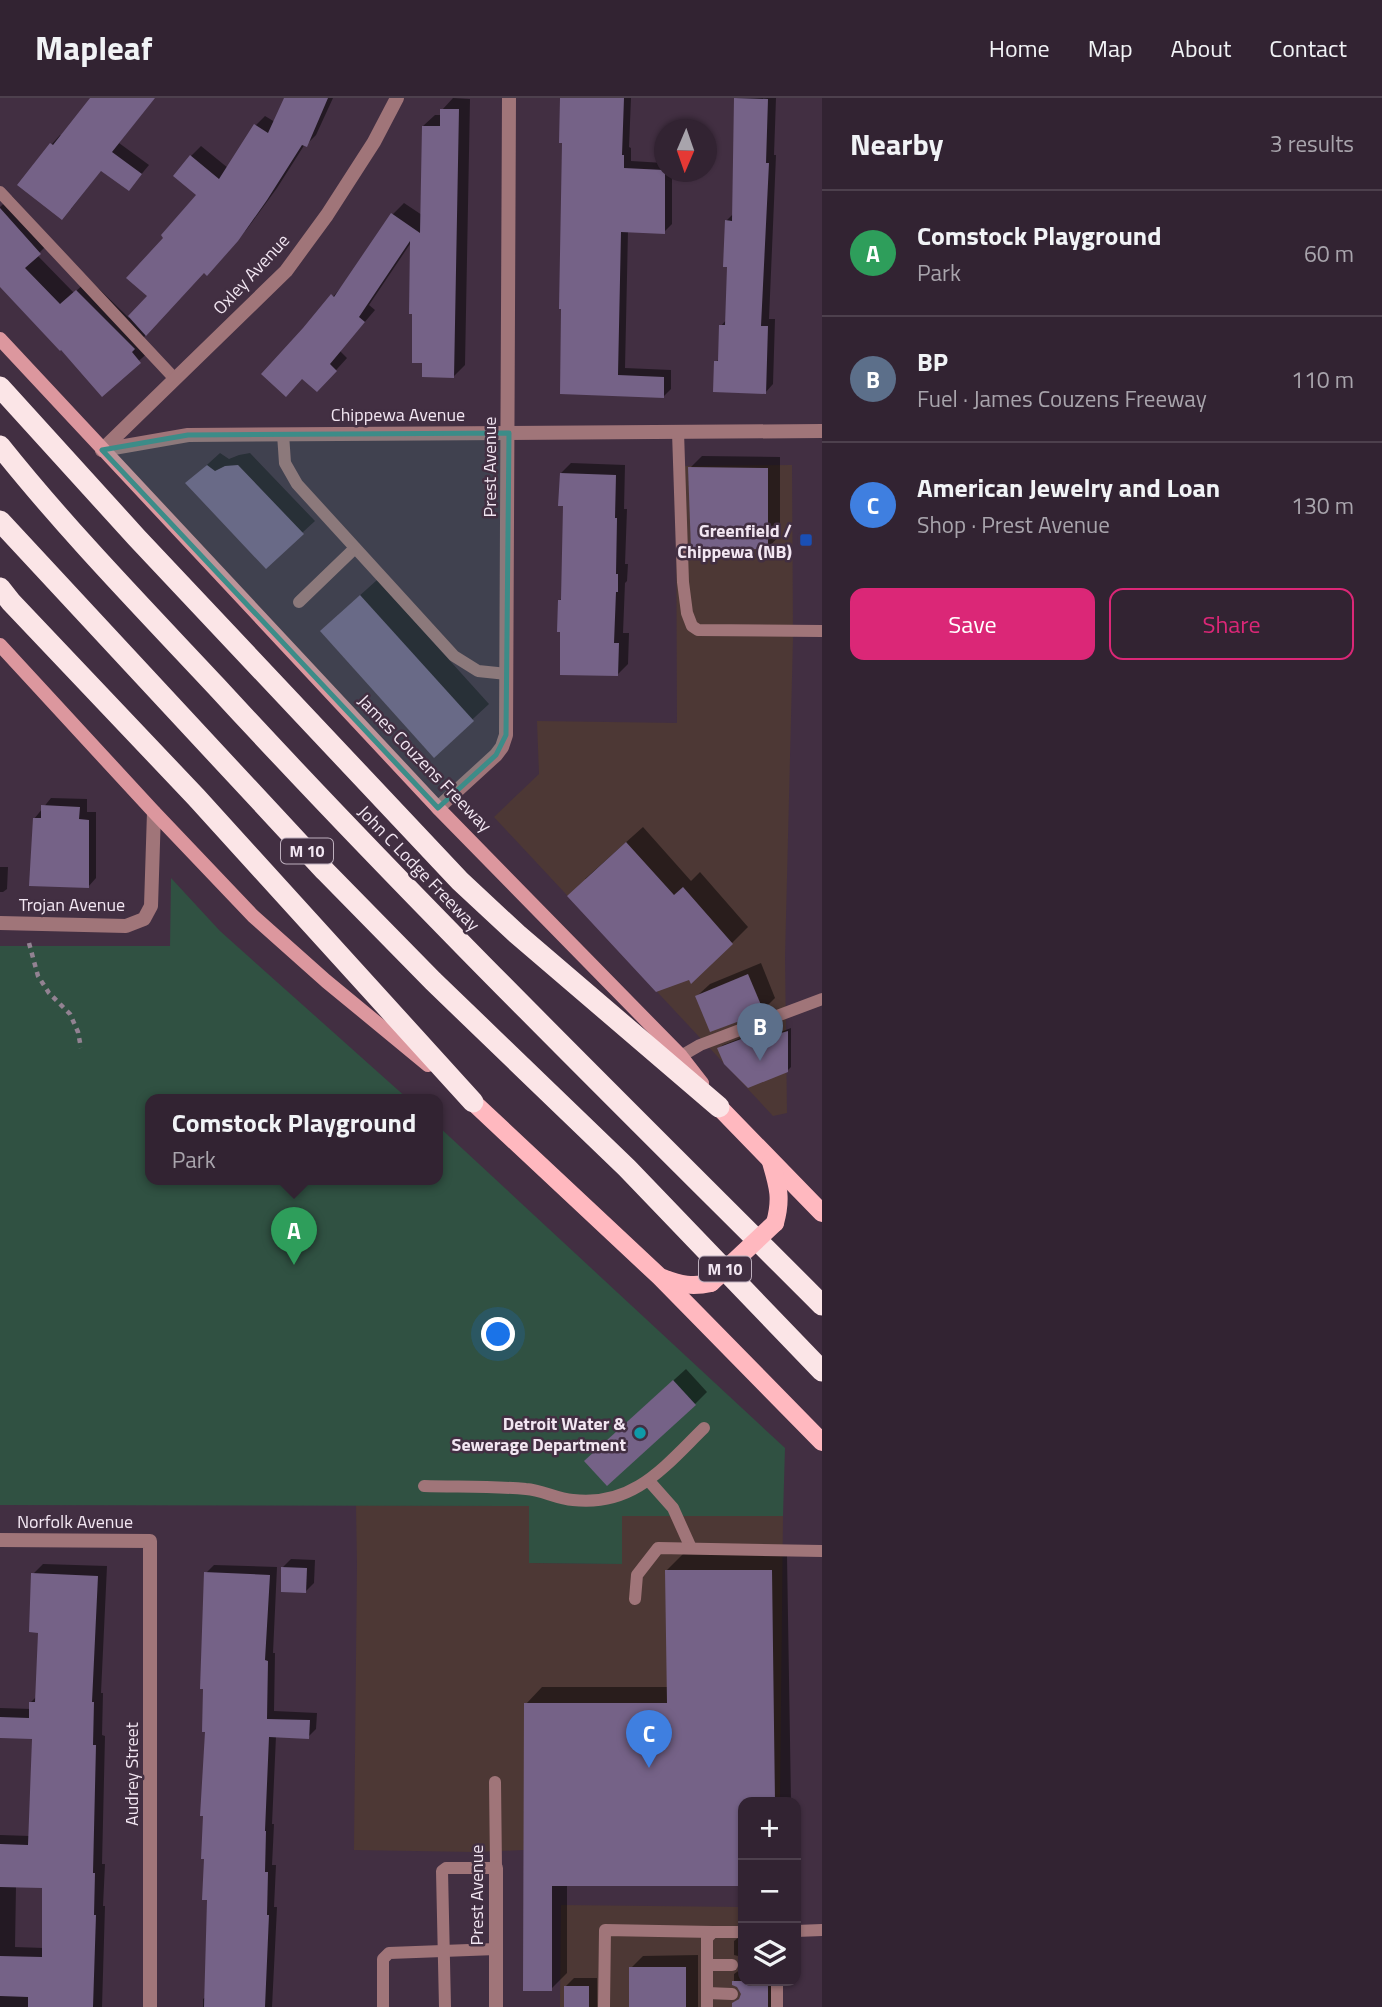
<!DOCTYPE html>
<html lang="en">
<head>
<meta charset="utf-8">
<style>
	body { margin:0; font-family:"Titillium Web",sans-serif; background:#3d2f3e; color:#f1f3f6 }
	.controls { position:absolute; right:21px; bottom:21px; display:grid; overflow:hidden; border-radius:14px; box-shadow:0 2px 5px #0004 }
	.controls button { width:63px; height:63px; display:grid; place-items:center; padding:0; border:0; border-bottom:2px solid #4d404d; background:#322332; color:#f1f3f6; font:35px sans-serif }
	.compass { position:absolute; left:654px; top:21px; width:63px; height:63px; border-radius:50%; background:#322332; box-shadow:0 2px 5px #0004; rotate:182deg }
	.you { position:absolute; left:499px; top:1237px; width:24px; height:24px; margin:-18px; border:5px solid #fff; border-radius:50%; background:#1a73e8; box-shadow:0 0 0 10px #1a73e833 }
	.badge { display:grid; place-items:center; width:46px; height:46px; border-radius:50%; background:#db2777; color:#fff; font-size:23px; font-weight:700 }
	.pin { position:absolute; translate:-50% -58px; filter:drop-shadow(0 2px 4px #0008) }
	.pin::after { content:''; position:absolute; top:37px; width:24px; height:21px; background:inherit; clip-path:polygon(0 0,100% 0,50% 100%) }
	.popup { position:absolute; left:145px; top:996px; width:298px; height:91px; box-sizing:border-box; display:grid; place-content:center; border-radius:14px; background:#322332; filter:drop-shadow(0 2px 5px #0005); font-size:23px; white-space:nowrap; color:#a8a4ac }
	.popup b { font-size:26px; color:#f1f3f6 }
	.popup::after { content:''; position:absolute; left:50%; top:100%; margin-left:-14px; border:14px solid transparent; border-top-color:#322332 }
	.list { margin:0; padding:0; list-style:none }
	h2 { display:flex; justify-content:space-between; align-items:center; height:91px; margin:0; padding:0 28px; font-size:30px }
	h2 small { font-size:23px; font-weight:400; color:#a8a4ac }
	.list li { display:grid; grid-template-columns:46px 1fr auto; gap:21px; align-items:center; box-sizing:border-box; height:126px; padding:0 28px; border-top:2px solid #4d404d }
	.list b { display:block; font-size:26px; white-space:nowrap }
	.list p { margin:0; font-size:23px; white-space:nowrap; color:#a8a4ac }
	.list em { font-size:23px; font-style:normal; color:#a8a4ac }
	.actions { display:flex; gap:14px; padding:21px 28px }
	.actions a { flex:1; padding:16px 0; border:2px solid #db2777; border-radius:14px; text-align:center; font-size:24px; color:#db2777 }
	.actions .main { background:#db2777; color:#fff }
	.icon { flex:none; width:38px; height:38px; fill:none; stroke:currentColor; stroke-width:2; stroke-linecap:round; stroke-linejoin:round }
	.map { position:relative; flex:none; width:822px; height:1909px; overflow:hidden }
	header { display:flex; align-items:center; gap:42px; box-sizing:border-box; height:98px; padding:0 35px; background:#322332; border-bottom:2px solid #4d404d }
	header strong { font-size:33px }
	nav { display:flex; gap:38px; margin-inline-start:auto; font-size:24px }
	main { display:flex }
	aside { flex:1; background:#322332 }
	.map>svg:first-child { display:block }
	.commercial { fill:#4d3835 }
	.green { fill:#305142 }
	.shadow { fill:#0007; fill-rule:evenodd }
	.building { fill:#756287 }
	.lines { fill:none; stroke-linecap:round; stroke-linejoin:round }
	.path { stroke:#928292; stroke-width:4.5; stroke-dasharray:5 5; stroke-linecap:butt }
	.lane { stroke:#a07579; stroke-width:12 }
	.street { stroke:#a07579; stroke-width:14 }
	.secondary { stroke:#dc979e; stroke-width:14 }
	.primary { stroke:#ffb8bf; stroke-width:18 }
	.highway { stroke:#fbe5e7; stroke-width:21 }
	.primary-bridge { stroke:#ffb8bf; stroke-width:18 }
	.marked { fill:#3c8c88; fill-opacity:0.2; stroke:#3c8c88; stroke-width:5; stroke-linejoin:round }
	.transit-dot { fill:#1a4fb4; stroke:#422f42; stroke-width:2.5 }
	.culture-dot { fill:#0f9aa8; stroke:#422f42; stroke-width:2.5 }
	.labels { text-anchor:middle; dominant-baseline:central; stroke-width:5; stroke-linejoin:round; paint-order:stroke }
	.shield { fill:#422f42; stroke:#bdafbd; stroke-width:2 }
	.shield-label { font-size:16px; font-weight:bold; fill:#f2e6f2 }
	.street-label { font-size:18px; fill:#f2e6f2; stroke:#422f42 }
	.poi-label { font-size:18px; font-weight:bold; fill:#f2e6f2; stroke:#422f42; text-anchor:end }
</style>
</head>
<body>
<header>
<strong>Mapleaf</strong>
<nav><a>Home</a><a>Map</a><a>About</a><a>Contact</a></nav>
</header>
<main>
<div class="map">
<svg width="822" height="1909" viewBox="0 0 822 1909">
	<rect width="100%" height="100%" fill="#422f42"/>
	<g class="commercial">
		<polygon points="792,367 793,540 785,859 787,1015 773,1018 494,719 539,676 537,623 677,625 676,368"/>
		<polygon points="356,1407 530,1408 530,1465 622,1466 622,1418 783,1418 780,1704 743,1704 743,1752 523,1752 475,1754 354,1752 357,1466"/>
		<polygon points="561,1807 743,1809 743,1883 782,1883 783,1909 560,1909"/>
	</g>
	<polygon class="green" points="171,780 220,833 408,1001 150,1001 150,1081 438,1081 438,1028 785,1350 783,1418 622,1418 622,1466 529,1465 529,1408 0,1407 0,848 170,848"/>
	<g class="shadow">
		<polygon points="92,0 154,0 119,45 149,67 129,91 102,71 71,111 52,46 60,37 62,38"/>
		<polygon points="286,0 333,0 316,37 306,47 305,46 277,90 247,131 217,166 204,173 143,240 152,251 102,296 0,186 0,109 12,98 52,142 37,157 74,195 89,181 129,220 149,198 166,140 199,97 191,58 201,48 228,70 255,28 265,18 275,24"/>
		<polygon points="453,0 470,1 465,267 454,278 412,143 369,207 375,212 340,253 347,260 328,281 305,231 344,186 393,116 404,105 422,117 423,28 435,17 442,17 442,12"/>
		<polygon points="561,0 631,0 629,49 631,50 631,63 664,65 664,74 672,74 672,126 664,134 628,133 625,270 671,272 671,291 663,299 562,294 564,44"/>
		<polygon points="737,0 776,0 774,57 776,57 769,221 775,221 773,286 765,295 716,264 719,261 721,228 727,221 729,167 726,123 733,116"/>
		<polygon points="220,355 229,361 239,357 250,355 315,423 266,468 187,385"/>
		<polygon points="702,358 780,359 780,437 768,450 690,370"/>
		<polygon points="571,365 625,367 624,411 627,411 625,466 628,466 627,483 625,485 623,535 629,535 628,566 618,576 560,502 563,500 565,406 561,375"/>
		<polygon points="377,482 489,606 434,657 338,517"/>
		<polygon points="51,700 87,701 87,714 96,714 96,780 88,789 34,721"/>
		<polygon points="643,729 691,783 700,774 748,829 732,845 585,781"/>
		<polygon points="0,769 8,769 7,791 3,794 0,794"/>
		<polygon points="761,865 775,900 763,912 697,898 710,886"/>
		<polygon points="774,927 778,935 791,930 791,969 787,973 719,950 723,947"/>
		<polygon points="686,1271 707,1294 695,1306 599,1350"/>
		<polygon points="683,1456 787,1457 791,1704 743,1704 743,1786 567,1786 567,1875 551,1891 526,1606 542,1589 668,1589 667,1472"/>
		<polygon points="291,1461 315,1462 314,1485 306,1493 283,1469"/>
		<path d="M43,1466L107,1468L101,1595H103L102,1637L105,1638L102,1766H105L103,1808H105L102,1909H0V1737L30,1738L33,1640L0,1638V1610L31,1611V1604L37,1598L39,1533L33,1476ZM16,1788L44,1789V1850L15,1849Z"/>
		<polygon points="214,1467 277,1469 273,1555 275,1555 274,1613 317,1615 316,1631 308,1639 276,1638 272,1726 274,1726 272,1767 276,1767 274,1809 277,1809 272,1909 203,1909 203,1901 206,1899 209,1801 206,1475"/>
		<polygon points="738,1840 743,1840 743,1883 771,1883 771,1909 734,1909 734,1905 741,1900 743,1895 738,1888 734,1886 734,1876 741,1871 743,1866 738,1858 734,1857 734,1843"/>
		<polygon points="698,1857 698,1909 631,1909 631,1870 643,1858"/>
		<polygon points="574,1880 597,1880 597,1909 566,1909 566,1888"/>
	</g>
	<g class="building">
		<polygon points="90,0 155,0 112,54 142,76 129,93 101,73 62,122 17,87 50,45 53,47"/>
		<polygon points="284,0 328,0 307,49 302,47 267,102 238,143 207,178 204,175 146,238 128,218 147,198 126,180 163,140 161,137 196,97 173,78 190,57 219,81 254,26 268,35"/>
		<polygon points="560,0 624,0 622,57 624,57 624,70 664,72 665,74 665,136 621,134 618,277 664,279 664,300 560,296 561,211 559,211 562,45 559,45"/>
		<polygon points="734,0 768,1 766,65 769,65 761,228 768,228 766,296 713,294 714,263 718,263 719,227 725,227 727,169 723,169 725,122 732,123"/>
		<polygon points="440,11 459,11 454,280 422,279 422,265 412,265 412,216 409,216 410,143 359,219 365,224 330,266 337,273 317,294 302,281 286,299 261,276 303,230 331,196 334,199 391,115 420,135 422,28 440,28"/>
		<polygon points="0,110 41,156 25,170 60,206 76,192 135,251 132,254 141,265 102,299 61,252 60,253 0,189"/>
		<polygon points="207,367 215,373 225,368 238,367 304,436 266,471 185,385"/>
		<polygon points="688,369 768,370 768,451 691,452"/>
		<polygon points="560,375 616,377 615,420 617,420 616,476 618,476 618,494 616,494 614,545 619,545 618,578 560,577 560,534 557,534 558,502 561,502 563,408 558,408"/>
		<polygon points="360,497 474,623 434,660 320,533"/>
		<polygon points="41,707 80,709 79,721 89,722 89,790 29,788 33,720 41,720"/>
		<polygon points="626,744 674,797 683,789 733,846 691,886 689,882 656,894 567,798"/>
		<polygon points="748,876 764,914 710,934 695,898"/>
		<polygon points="771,930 774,937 788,933 788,974 748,990 724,966 717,950"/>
		<polygon points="673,1282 696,1307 607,1388 584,1363"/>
		<polygon points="281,1469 307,1470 306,1495 281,1494"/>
		<polygon points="665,1472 772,1472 775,1704 743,1704 743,1788 552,1788 552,1893 523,1893 524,1605 667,1605"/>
		<polygon points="204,1474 270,1477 265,1562 268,1563 267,1621 310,1622 309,1641 269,1639 265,1733 266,1733 265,1774 268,1774 267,1817 269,1817 265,1909 204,1909 207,1802 202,1802 204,1761 201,1761 203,1718 200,1718 205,1634 202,1634 203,1591 200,1591"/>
		<polygon points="31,1475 98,1478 92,1604 94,1604 93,1647 96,1647 93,1775 95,1775 94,1817 96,1817 93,1909 28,1909 28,1899 0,1898 0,1858 42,1859 42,1790 0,1789 0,1746 28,1747 32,1641 0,1640 0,1619 29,1620 29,1604 35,1604 38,1535 29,1534"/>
		<rect x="629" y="1869" width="57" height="40"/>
		<polygon points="732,1883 768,1883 768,1909 732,1909 732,1905 739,1901 741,1896 737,1889 732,1887"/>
		<rect x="564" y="1888" width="25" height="21"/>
	</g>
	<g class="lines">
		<polyline class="path" points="29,845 38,878 49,895 70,916 78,934 81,950"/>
		<g class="lane">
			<polyline points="0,94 175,281"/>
			<polyline points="678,334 683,484 687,515 692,528 698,532 822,533"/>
			<polyline points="283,336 285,365 297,386 454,558 478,573 507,576"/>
			<polyline points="299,504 355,450"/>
			<polyline points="681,958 700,947 822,901"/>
			<polyline points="649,1383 673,1410 691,1450"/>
			<path d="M424,1388C458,1389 492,1388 526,1391C542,1392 557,1401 573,1402C634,1409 665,1368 704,1330"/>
			<polyline points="635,1501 637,1477 658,1450 822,1453"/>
			<polyline points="796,1833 822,1832"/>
			<polyline points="707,1867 732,1867"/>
			<polyline points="707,1895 732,1896"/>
			<polyline points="383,1909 383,1861 389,1855 496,1851"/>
			<polyline points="445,1909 442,1773 446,1770 496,1770 495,1684"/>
			<polyline points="604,1909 605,1832 713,1834"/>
			<polyline points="707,1909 707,1840 713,1834 743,1834"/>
			<polyline points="777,1909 777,1883"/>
		</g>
		<g class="street">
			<polyline points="102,352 188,337 822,333"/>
			<polyline points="102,352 286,173 327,117 374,44 397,0"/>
			<polyline points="438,710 496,657 502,649 506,637 509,0"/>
			<polyline points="0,825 126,828 144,821 151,808 154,714"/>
			<polyline points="0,1442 150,1443 150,1909"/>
			<polyline points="496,1770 496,1909"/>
		</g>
		<g class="secondary">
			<polyline points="0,241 438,710 681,958 702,985"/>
			<polyline points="0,547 154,714 253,818 326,883 428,967"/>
		</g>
		<g class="primary">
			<polyline points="473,1004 660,1179 822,1344"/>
			<polyline points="719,1009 822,1115"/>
			<path d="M771,1064C778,1088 782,1100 775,1125"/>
			<path d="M663,1180C680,1187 693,1189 711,1185"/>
		</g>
		<g class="highway">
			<polyline points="0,289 137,440 460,783 517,836 719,1009"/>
			<path d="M0,348C67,432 143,510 216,588C412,801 618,1003 822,1207"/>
			<polyline points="0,423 325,773 433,883 627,1070 822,1273"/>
			<polyline points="0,490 11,504 196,699 473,1004"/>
		</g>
		<polyline class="primary-bridge" points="711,1185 775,1125"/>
	</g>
	<path class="marked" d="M509,335L506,637L496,657L438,710L102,352L188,337Z"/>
	<rect class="transit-dot" x="799" y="435" width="14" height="14" rx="3.5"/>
	<circle class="culture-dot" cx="640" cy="1335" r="7"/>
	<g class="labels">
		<g class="shield">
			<rect x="281" y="740.5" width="52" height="25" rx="5"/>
			<rect x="699" y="1158.5" width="52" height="25" rx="5"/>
		</g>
		<g class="shield-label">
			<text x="307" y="753">M 10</text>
			<text x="725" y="1171">M 10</text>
		</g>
		<g class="street-label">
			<text transform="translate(251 176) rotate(-47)">Oxley Avenue</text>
			<text x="398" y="316">Chippewa Avenue</text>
			<text transform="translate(489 369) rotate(-90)">Prest Avenue</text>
			<text transform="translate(425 665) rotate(46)">James Couzens Freeway</text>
			<text transform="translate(419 770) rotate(46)">John C Lodge Freeway</text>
			<text x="72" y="806">Trojan Avenue</text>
			<text x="75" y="1423">Norfolk Avenue</text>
			<text transform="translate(131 1676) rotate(-90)">Audrey Street</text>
			<text transform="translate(476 1797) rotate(-90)">Prest Avenue</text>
		</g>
		<g class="poi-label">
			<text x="792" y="432">Greenfield /<tspan x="792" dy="21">Chippewa (NB)</tspan></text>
			<text x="626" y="1325">Detroit Water &amp;<tspan x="626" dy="21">Sewerage Department</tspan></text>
		</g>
	</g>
</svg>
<div class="controls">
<button>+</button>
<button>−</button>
<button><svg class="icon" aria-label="layers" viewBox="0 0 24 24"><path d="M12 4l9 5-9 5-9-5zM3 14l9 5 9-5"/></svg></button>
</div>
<svg class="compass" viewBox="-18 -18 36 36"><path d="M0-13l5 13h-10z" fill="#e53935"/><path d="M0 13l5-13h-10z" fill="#a8a4ac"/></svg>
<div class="you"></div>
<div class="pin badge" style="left:294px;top:1167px;background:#2e9e5b">A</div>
<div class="popup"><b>Comstock Playground</b>Park</div>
<div class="pin badge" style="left:760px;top:963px;background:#5c6f8a">B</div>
<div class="pin badge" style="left:649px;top:1670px;background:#3f7fe0">C</div>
</div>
<aside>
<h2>Nearby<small>3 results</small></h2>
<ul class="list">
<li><span class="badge" style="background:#2e9e5b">A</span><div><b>Comstock Playground</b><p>Park</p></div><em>60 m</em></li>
<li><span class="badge" style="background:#5c6f8a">B</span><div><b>BP</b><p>Fuel · James Couzens Freeway</p></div><em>110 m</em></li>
<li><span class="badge" style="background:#3f7fe0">C</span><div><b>American Jewelry and Loan</b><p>Shop · Prest Avenue</p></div><em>130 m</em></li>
</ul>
<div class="actions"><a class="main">Save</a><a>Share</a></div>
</aside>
</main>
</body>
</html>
